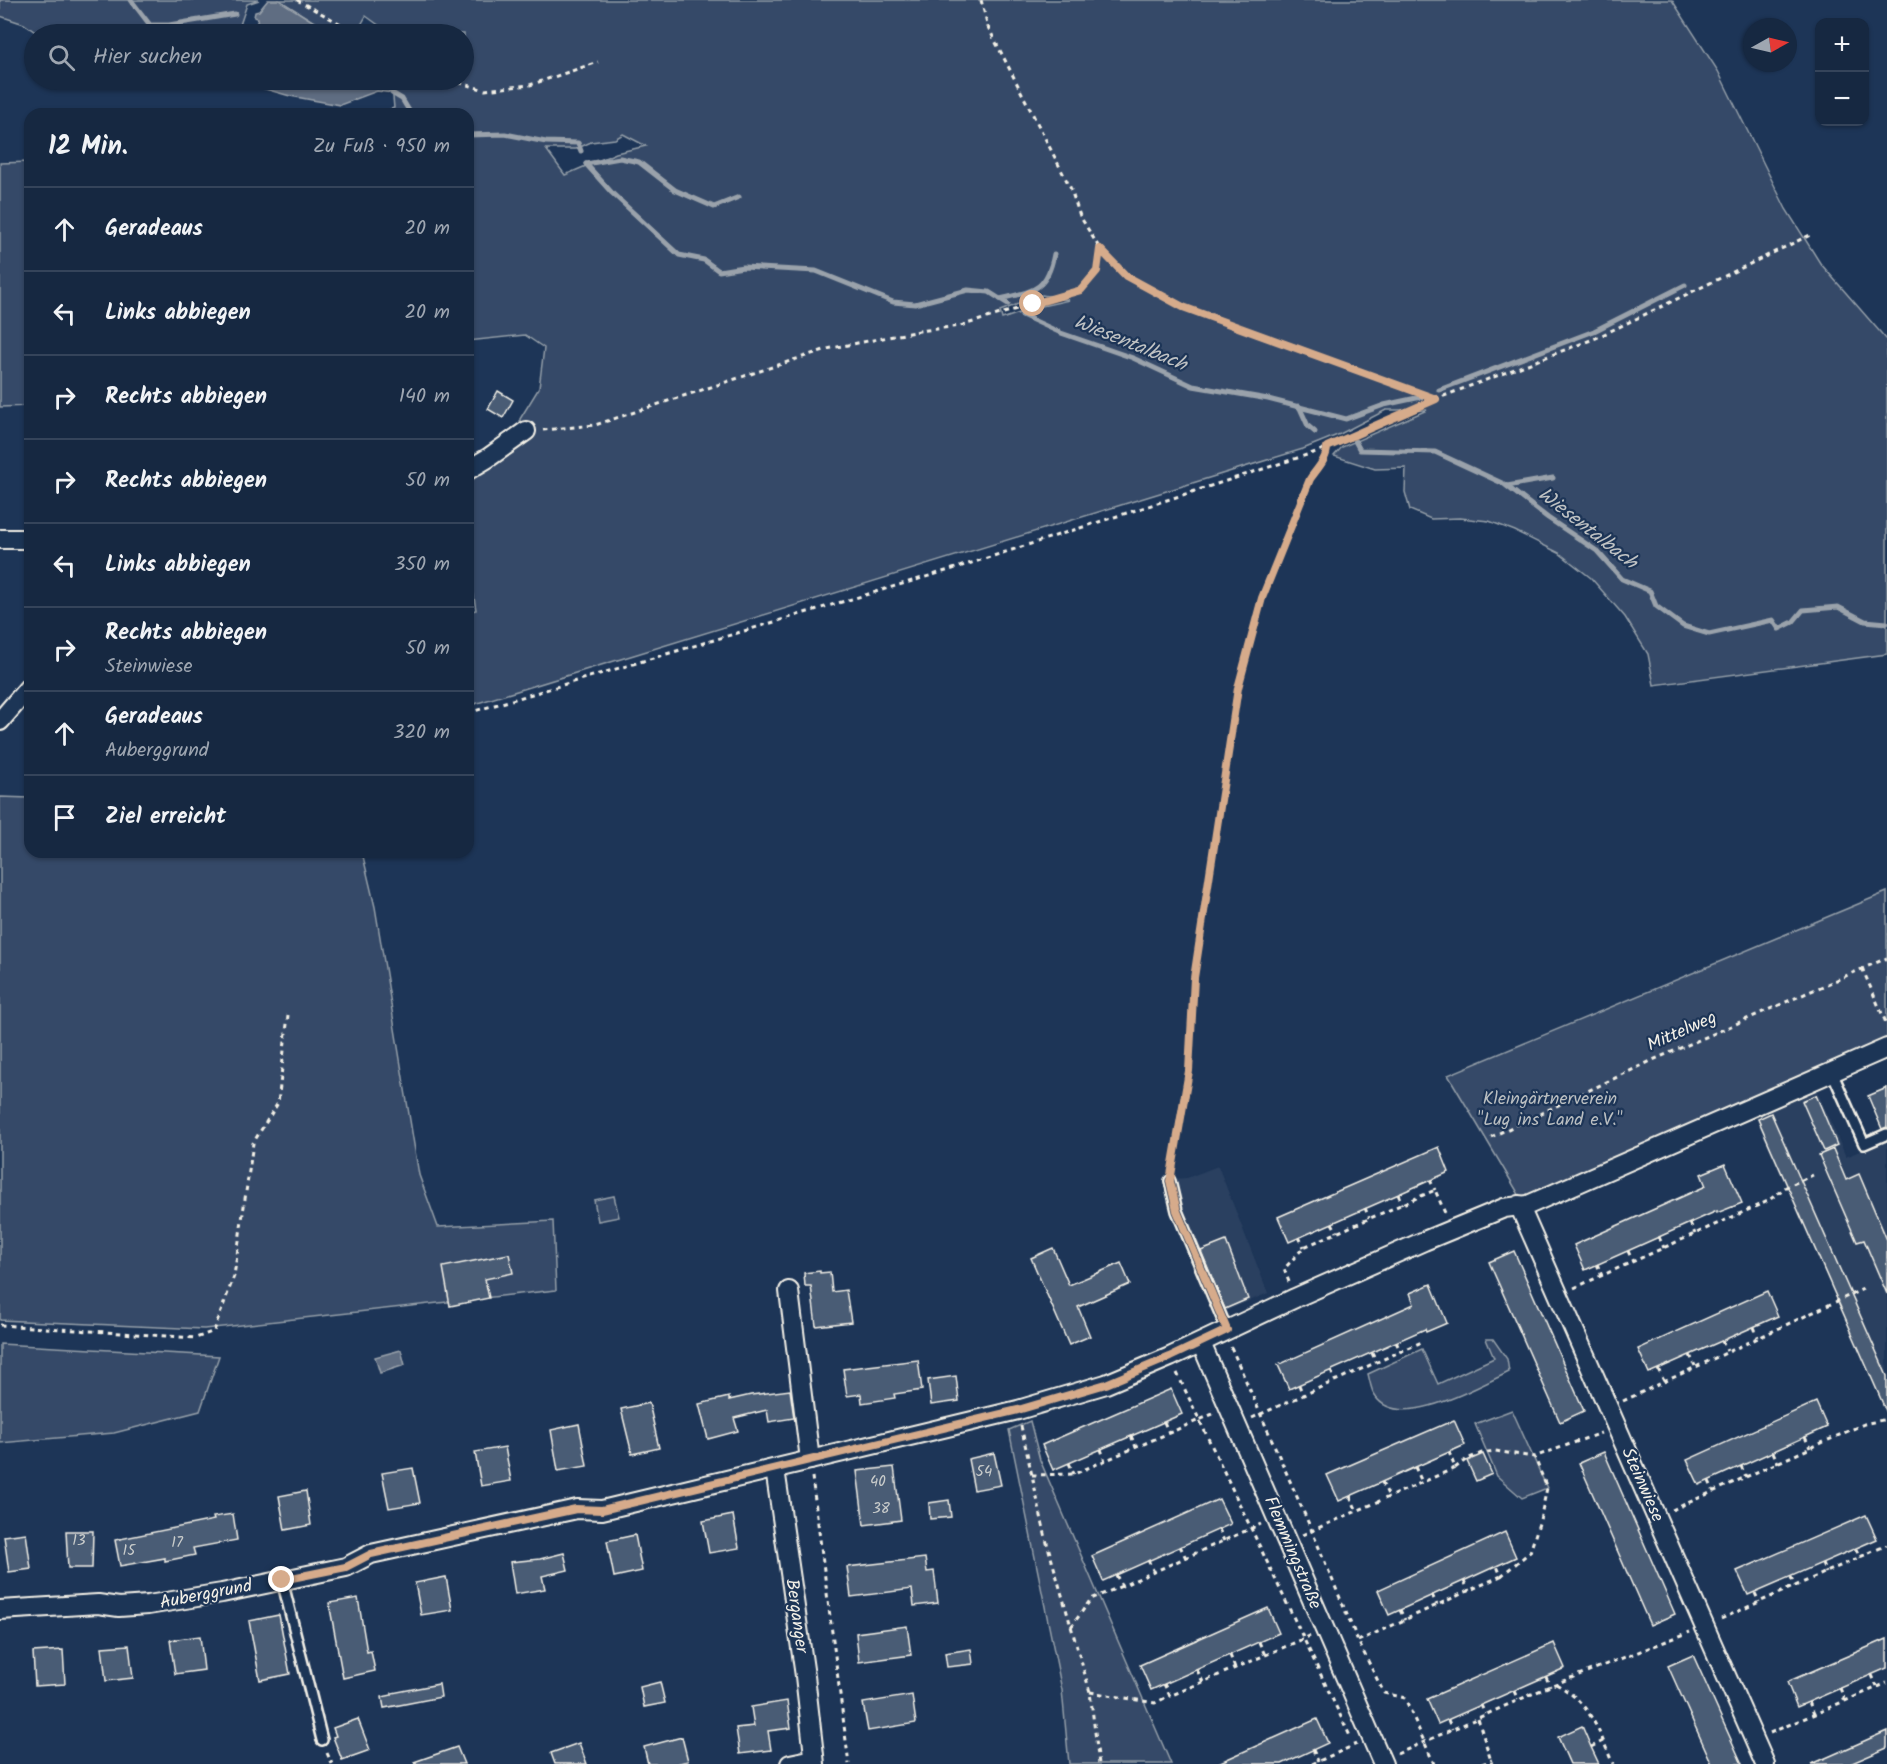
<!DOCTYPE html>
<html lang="de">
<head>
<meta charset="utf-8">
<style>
	body { margin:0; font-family:Kalam,sans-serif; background:#1f3048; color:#f1f3f6 }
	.controls { position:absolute; right:18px; top:18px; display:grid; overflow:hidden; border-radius:12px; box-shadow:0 2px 4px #0004 }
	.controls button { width:54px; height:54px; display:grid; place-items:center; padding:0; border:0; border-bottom:2px solid #35445a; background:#162841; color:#f1f3f6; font:30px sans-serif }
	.compass { position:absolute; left:1743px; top:18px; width:54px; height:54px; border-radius:50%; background:#162841; box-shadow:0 2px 4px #0004; rotate:82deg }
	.stop { position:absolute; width:18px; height:18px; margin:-14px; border:4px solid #d6ab8b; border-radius:50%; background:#fff }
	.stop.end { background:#d6ab8b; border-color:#fff; box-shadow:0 2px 6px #0008 }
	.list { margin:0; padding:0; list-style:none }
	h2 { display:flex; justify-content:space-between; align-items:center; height:78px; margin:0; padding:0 24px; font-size:26px }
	h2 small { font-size:20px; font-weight:400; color:#9ea6b1 }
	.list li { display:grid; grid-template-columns:39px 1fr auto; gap:18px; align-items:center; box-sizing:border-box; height:84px; padding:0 24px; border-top:2px solid #35445a }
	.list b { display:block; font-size:22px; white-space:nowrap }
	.list p { margin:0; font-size:20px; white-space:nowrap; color:#9ea6b1 }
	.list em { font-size:20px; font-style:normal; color:#9ea6b1 }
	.icon { flex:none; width:33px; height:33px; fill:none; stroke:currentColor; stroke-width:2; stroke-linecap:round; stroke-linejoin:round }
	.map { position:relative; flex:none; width:1887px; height:1764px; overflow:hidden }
	.search { position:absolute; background:#162841; box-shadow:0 2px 4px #0004; left:24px; top:24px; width:450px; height:66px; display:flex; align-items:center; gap:15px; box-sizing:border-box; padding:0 21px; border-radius:33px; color:#9ea6b1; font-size:22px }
	.panel { position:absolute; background:#162841; box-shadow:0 2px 4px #0004; left:24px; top:108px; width:450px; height:750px; border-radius:18px }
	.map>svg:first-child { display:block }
	.built { fill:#2a4060 }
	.green { fill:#354a67; stroke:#949ea8; stroke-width:1.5; fill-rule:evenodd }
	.water { fill:#5e6d82; stroke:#9aa2ab; stroke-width:1.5 }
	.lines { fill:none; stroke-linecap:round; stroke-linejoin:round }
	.stream { stroke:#9aa2ab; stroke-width:5 }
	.building { fill:#485b74; stroke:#f4f1e8; stroke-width:1.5 }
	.lane-casing { stroke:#f4f1e8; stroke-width:14 }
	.street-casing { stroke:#f4f1e8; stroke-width:22 }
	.path { stroke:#f4f1e8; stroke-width:3; stroke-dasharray:4.5 4.5; stroke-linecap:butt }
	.lane { stroke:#1d3557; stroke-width:9 }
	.street { stroke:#1d3557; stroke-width:18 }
	.route { stroke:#d6ab8b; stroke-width:8 }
	.labels { text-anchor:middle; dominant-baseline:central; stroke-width:4.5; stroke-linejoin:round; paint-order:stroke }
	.number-label { font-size:15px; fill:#c9cccb }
	.street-label { font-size:18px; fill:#f4f1e8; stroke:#1d3557 }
	.park-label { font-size:18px; fill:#bbbfc1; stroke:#1d3557 }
	.water-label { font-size:20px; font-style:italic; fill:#c0c3c4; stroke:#1d3557 }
</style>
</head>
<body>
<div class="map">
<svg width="1887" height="1764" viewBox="0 0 1887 1764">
	<rect width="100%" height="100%" fill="#1d3557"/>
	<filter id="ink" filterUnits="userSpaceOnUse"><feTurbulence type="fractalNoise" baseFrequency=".0167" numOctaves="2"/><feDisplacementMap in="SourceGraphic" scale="12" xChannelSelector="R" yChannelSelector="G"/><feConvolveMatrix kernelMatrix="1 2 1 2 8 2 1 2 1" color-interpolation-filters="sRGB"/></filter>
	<g filter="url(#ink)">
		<g class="built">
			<polygon points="1815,1086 1846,1157 1887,1139 1887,1415 1755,1116"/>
			<polygon points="1218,1166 1268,1293 1221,1313 1177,1200 1173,1179 1187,1178"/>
		</g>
		<g class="green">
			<polygon points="0,0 259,0 247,4 237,34 38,34 24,24 0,16"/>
			<path d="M279,0H1672L1718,71L1786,209L1820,263L1887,340V654L1654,685L1648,654L1625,617L1591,578L1559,553L1515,531L1489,521L1460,518L1431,519L1410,510L1405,492L1406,468L1375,469L1334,456L1342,447L1427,410H1386L1340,434L1303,449L468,706V612L476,610L468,559V477L522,440L520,419L539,388L544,348L525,335L468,341V114H376L394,108L392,86L433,84L435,80H464V34H391L366,16L356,34H333ZM623,134L646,146L616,153L565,175L546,149H576L591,142L615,139ZM1042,295L1069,300L1037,307L1002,319L1000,311Z"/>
			<polygon points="30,162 30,406 0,407 0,163"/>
			<polygon points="0,797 30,798 30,852 362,852 375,907 419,1175 438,1227 553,1221 556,1290 204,1329 0,1320"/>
			<polygon points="1887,892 1887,1041 1521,1198 1448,1075"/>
			<polygon points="614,1196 619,1217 598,1221 594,1200"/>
			<path d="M1486,1339H1493L1507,1359L1509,1372C1481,1385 1399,1433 1375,1396C1371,1390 1370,1381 1368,1374L1422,1349L1438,1384L1494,1358Z"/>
			<polygon points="0,1344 219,1356 200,1411 114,1433 0,1443"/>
			<polygon points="1512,1410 1547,1488 1522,1498 1497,1476 1475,1424"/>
			<polygon points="1030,1421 1040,1460 1171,1764 1069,1764 1062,1690 1009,1430"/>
		</g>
		<g class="water">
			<polygon points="268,0 279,0 333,34 254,34 258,18 254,17 255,12 259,11"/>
			<polygon points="251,80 390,80 392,86 392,93 377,91 340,105 290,96 251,85"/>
			<polygon points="401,1350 405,1365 380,1373 375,1357"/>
		</g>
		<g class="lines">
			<g class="stream">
				<polyline points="131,0 150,25 169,25 235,14"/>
				<polyline points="392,93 402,99 411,114"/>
				<polyline points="468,135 505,134 546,142 578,143 581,151"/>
				<polyline points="586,164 612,193 679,255 704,260 719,271 743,267 816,271 893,302 915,304 968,290 989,292 1008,304"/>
				<polyline points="586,164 620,158 639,162 675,190 714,207 739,197"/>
				<path d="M1000,299C1033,291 1047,291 1054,254"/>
				<polyline points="1022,315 1061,333 1133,358 1193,386 1268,399 1346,419 1384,405 1421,397"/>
				<polyline points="1439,390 1594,331 1685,285"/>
				<polyline points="1299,406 1308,426 1315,432"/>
				<polyline points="1355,441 1360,450 1435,452 1504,484 1548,518 1597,551 1622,579 1650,591 1656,606 1683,626 1709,634 1773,620 1779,629 1793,622 1803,610 1838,607 1865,621 1887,623"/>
				<polyline points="1507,486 1553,478"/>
			</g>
		</g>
		<g class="building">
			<polygon points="498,391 513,400 503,418 488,409"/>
			<polygon points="1887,1088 1887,1127 1882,1129 1868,1096"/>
			<polygon points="1816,1095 1837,1145 1824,1151 1802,1101"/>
			<polygon points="1771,1113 1887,1376 1887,1413 1758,1119"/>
			<polygon points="1439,1147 1449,1172 1289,1242 1278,1217"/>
			<polygon points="1833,1149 1846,1180 1859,1174 1887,1240 1887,1294 1864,1240 1857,1242 1819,1155"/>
			<polygon points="1725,1164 1742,1203 1717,1213 1717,1211 1585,1270 1574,1245 1706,1186 1701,1174"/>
			<polygon points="1226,1241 1248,1299 1225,1309 1201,1251"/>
			<polygon points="1053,1248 1069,1285 1121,1263 1130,1284 1078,1307 1090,1336 1069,1345 1031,1258"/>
			<polygon points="1514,1251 1584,1411 1560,1422 1489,1262"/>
			<polygon points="509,1254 513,1273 485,1279 489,1298 450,1306 443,1267"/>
			<polygon points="820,1271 820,1273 830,1272 832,1292 846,1290 851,1322 816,1326 811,1286 805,1286 804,1273"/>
			<polygon points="1431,1284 1447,1323 1426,1332 1425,1329 1289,1389 1278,1365 1414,1304 1410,1293"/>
			<polygon points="1767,1291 1778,1316 1649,1373 1638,1349"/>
			<polygon points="918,1360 922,1390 894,1394 895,1398 862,1403 861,1394 847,1396 843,1369"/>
			<polygon points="956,1376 959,1401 931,1405 928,1380"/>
			<polygon points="1171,1389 1182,1414 1053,1470 1042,1445"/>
			<polygon points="790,1390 794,1418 769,1422 767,1410 734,1418 738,1431 708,1439 699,1404 729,1397 729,1400 751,1395"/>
			<polygon points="1816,1402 1827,1427 1699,1485 1687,1460"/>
			<polygon points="649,1403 659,1448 632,1454 621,1409"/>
			<polygon points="1454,1420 1465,1445 1339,1501 1327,1475"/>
			<polygon points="579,1424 587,1466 558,1471 551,1430"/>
			<polygon points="505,1447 511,1481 481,1486 475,1452"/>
			<polygon points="1604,1452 1675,1614 1650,1625 1579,1463"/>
			<polygon points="994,1453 1001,1485 974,1490 968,1459"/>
			<polygon points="1483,1454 1492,1474 1476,1481 1467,1461"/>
			<polygon points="894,1467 901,1520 864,1525 857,1471"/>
			<polygon points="413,1468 420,1503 389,1508 382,1473"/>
			<polygon points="306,1491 311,1525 285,1530 279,1496"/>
			<polygon points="1219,1499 1231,1524 1103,1581 1092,1556"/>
			<polygon points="949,1500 951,1517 930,1519 929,1503"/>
			<polygon points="233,1514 237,1540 193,1548 195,1555 165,1561 165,1558 120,1566 115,1540 214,1520 213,1517"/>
			<polygon points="733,1515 739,1548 709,1553 703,1521"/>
			<polygon points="1866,1515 1877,1539 1748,1595 1737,1571"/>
			<polygon points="66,1531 93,1531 92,1568 68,1568"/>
			<polygon points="1505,1532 1516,1557 1389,1615 1378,1590"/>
			<polygon points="26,1533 31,1569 9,1572 4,1536"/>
			<polygon points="635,1535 642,1571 614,1577 607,1541"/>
			<polygon points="564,1553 568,1570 542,1576 545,1589 515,1594 510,1562 540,1559"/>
			<polygon points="925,1558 927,1572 934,1571 938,1603 914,1606 912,1589 851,1597 847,1567"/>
			<polygon points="446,1577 452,1610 421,1615 415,1583"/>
			<polygon points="358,1598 367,1652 371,1651 375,1671 343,1678 329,1603"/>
			<polygon points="1268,1608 1279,1633 1151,1690 1140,1665"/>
			<polygon points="279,1615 290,1674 260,1680 249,1621"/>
			<polygon points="907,1626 911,1655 859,1662 856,1633"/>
			<polygon points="200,1636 204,1670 175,1674 170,1640"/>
			<polygon points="1887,1639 1887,1668 1797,1707 1787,1682"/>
			<polygon points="1554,1643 1565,1668 1438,1724 1427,1699"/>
			<polygon points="129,1645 133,1678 106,1681 102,1647"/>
			<polygon points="971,1649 973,1664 947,1667 945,1653"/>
			<polygon points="63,1650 65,1684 35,1686 33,1652"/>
			<polygon points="1693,1655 1702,1675 1742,1764 1712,1764 1668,1666"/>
			<polygon points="660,1682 665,1703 644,1707 640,1687"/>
			<polygon points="439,1684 441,1697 384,1708 382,1697 392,1695 392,1693"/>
			<polygon points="912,1695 916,1723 868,1731 863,1703"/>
			<polygon points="787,1701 791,1728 768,1731 771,1750 740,1754 736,1728 754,1726 751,1707"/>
			<polygon points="358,1719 370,1750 342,1760 333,1737 336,1736 333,1728"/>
			<polygon points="1317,1719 1328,1743 1282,1764 1216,1764"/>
			<polygon points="1582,1726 1591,1747 1599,1764 1570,1764 1558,1737"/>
			<polygon points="1887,1731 1887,1748 1850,1764 1812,1764"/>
			<polygon points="682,1737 688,1761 676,1764 648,1764 644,1747"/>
			<polygon points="579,1743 587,1764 555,1764 551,1753"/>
			<polygon points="457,1747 464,1764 415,1764 414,1762"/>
		</g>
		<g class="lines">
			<defs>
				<g id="lane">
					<polyline points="1832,1072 1864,1144 1887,1134"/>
					<polyline points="1170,1181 1177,1211 1227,1330"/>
					<polyline points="282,1580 322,1740"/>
				</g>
				<g id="street">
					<polyline points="468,470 488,458 526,431"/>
					<polyline points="0,539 30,539"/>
					<polyline points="0,721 30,686"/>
					<polyline points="1519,1205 1765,1764"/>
					<polyline points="789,1291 810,1460"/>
					<polyline points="1201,1343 1383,1764"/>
					<polyline points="775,1469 805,1676 815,1764"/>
					<polyline points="0,1610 98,1604 119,1607 148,1605 222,1593 346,1567 371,1554 577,1509 602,1510 1018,1410 1106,1384 1170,1357 1295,1298 1424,1241 1504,1208 1528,1205 1887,1048"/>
					<polyline points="790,1764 814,1759"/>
				</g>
			</defs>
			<use href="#lane" class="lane-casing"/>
			<use href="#street" class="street-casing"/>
			<g class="path">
				<polyline points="297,0 359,34"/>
				<polyline points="981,0 988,27 1070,187 1080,216 1100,249 1126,276 1183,307 1436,399"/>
				<polyline points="450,80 485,90 530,85 598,62"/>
				<polyline points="543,430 595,425 827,349 919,331 960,326 1081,290 1097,271 1100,249"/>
				<polyline points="468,713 956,568 1319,451 1436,399 1596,338 1810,235"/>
				<polyline points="1862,968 1887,1025"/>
				<polyline points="1491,1137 1653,1060 1887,958"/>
				<path d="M1172,1170L1189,1071L1194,978L1238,688L1262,598L1310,479C1317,469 1327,459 1327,447"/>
				<polyline points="1430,1180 1435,1190"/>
				<polyline points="1398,1194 1402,1204"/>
				<polyline points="1365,1208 1369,1218"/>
				<polyline points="1332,1223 1337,1232"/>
				<polyline points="1690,1223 1695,1234"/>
				<polyline points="1299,1237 1304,1247"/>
				<polyline points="1659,1237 1664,1248"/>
				<polyline points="1628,1251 1633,1262"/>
				<polyline points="1597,1264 1602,1276"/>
				<polyline points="1289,1282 1284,1269 1304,1247 1435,1190 1445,1213"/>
				<polyline points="1574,1288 1768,1201 1786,1187 1813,1175"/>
				<polyline points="0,1325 196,1338 214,1331 234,1276 253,1143 278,1103 288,1015"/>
				<polyline points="1754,1327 1758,1337"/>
				<polyline points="1722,1341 1727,1351"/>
				<polyline points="1396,1342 1401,1352"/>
				<polyline points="1231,1347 1312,1531 1358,1641 1384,1693 1405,1698 1434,1764"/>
				<polyline points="1372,1353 1376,1362"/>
				<polyline points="1690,1355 1695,1366"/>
				<polyline points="1658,1369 1664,1381"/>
				<polyline points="1331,1371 1335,1380"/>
				<polyline points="1177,1373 1351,1738"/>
				<polyline points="1299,1385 1303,1395"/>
				<polyline points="1623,1401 1863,1289"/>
				<polyline points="1252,1418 1424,1341"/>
				<polyline points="1164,1422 1169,1433"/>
				<polyline points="1021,1426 1047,1543 1090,1692 1099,1764"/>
				<polyline points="1131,1436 1136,1447"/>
				<polyline points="1805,1437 1810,1448"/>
				<polyline points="1101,1449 1105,1461"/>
				<polyline points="1773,1452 1778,1463"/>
				<polyline points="1069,1463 1074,1474"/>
				<polyline points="1741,1466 1746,1477"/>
				<polyline points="1415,1467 1422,1482"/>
				<polyline points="1455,1468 1467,1459 1482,1453 1495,1451 1534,1457 1601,1433"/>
				<polyline points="1032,1475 1074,1474 1213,1414"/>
				<polyline points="812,1477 849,1764"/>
				<polyline points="1709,1481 1714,1492"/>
				<polyline points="1382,1482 1389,1497"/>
				<polyline points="1350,1496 1357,1511"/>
				<polyline points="1672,1510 1864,1424 1887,1419"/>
				<polyline points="1219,1529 1224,1541"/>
				<polyline points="1302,1535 1455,1468 1449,1452"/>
				<polyline points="1180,1546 1186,1558"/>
				<polyline points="1856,1549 1860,1558"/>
				<polyline points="1148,1560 1154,1572"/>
				<polyline points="1822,1563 1826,1573"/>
				<polyline points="1116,1575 1122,1586 1261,1524"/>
				<polyline points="1501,1576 1530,1552 1540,1520 1547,1488 1535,1458"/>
				<polyline points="1791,1577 1795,1587"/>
				<polyline points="1464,1581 1469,1591"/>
				<polyline points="1755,1593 1759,1602"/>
				<polyline points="1432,1595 1437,1605"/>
				<polyline points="1400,1610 1405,1620"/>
				<polyline points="1721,1619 1887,1545"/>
				<polyline points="1071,1627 1091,1599 1122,1586"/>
				<polyline points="1358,1641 1501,1576 1497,1566"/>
				<polyline points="1259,1642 1265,1655"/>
				<polyline points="1230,1655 1235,1668"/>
				<polyline points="1197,1670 1203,1682"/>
				<polyline points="1872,1675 1877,1687"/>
				<polyline points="1546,1677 1550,1686"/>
				<polyline points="1164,1684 1170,1696 1310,1636"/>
				<path d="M1556,1684C1591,1703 1598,1730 1613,1764"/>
				<polyline points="1840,1688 1845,1701"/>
				<polyline points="1514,1691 1518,1700"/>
				<polyline points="1090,1692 1155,1703 1169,1696"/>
				<polyline points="1809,1702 1814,1714"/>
				<polyline points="1481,1705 1485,1714"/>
				<polyline points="1478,1719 1492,1764"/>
				<polyline points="1448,1720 1452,1729"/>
				<polyline points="1770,1733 1887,1683"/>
				<polyline points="1591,1747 1603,1741"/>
				<polyline points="1313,1750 1318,1761"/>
				<polyline points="327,1753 332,1764"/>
				<polyline points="1397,1754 1550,1686 1690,1632"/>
				<polyline points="1312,1764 1357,1744"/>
				<polyline points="1482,1764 1492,1760"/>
			</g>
			<use href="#lane" class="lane"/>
			<use href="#street" class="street"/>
		</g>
	</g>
	<g class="lines" filter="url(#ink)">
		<path class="route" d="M282,1580L346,1567L371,1554L576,1509L602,1510L1018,1410L1106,1384L1170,1357L1227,1330L1177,1211L1170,1181L1189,1071L1194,978L1238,688L1262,598L1310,479C1317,469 1327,459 1327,447L1436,399L1183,307L1126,276L1100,249L1097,271L1081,290L1033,304"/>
	</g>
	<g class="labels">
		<g class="number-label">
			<text x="984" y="1472">54</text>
			<text x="878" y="1482">40</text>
			<text x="881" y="1509">38</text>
			<text x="79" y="1541">13</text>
			<text x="177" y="1543">17</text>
			<text x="129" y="1551">15</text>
		</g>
		<g class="street-label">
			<text transform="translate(1682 1032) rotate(-24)">Mittelweg</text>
			<text transform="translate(1642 1485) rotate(66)">Steinwiese</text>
			<text transform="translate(1292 1553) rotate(67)">Flemmingstraße</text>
			<text transform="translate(206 1595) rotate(-11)">Auberggrund</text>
			<text transform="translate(796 1616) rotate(82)">Berganger</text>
		</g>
		<g class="park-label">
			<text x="1550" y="1099">Kleingärtnerverein<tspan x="1550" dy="21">"Lug ins Land e.V."</tspan></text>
		</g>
		<g class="water-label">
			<text transform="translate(1130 344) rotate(22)">Wiesentalbach</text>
			<text transform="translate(1587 529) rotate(38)">Wiesentalbach</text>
		</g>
	</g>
</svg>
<div class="controls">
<button>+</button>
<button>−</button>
</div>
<svg class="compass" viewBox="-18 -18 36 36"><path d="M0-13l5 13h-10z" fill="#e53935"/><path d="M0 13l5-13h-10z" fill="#9ea6b1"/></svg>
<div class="stop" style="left:1033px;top:304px"></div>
<div class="stop end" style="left:282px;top:1580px"></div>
<div class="search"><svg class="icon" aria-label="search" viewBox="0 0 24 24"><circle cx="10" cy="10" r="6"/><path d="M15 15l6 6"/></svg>Hier suchen</div>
<section class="panel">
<h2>12 Min.<small>Zu Fuß · 950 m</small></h2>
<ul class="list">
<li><svg class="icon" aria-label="ahead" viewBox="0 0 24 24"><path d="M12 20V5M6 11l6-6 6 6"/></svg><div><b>Geradeaus</b></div><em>20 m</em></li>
<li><svg class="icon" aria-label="left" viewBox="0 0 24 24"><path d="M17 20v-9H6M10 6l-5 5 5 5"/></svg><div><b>Links abbiegen</b></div><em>20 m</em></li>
<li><svg class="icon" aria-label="right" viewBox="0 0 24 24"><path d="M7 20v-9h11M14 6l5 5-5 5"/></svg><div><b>Rechts abbiegen</b></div><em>140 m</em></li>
<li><svg class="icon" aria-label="right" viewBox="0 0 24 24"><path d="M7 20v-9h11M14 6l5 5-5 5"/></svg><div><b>Rechts abbiegen</b></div><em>50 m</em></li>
<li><svg class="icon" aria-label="left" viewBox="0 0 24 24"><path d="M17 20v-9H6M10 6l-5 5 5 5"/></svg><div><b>Links abbiegen</b></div><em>350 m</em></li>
<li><svg class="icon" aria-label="right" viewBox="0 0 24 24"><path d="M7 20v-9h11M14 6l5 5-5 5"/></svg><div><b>Rechts abbiegen</b><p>Steinwiese</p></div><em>50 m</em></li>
<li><svg class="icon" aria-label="ahead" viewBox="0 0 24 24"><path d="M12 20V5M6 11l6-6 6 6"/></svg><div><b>Geradeaus</b><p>Auberggrund</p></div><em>320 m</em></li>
<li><svg class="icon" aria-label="arrive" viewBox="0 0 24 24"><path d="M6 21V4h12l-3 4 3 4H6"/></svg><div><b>Ziel erreicht</b></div></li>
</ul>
</section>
</div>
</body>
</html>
